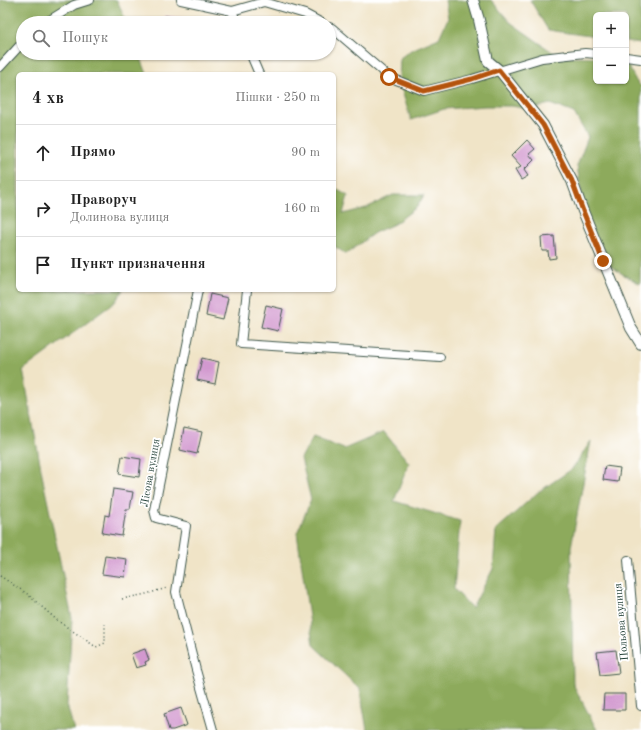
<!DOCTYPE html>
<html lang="uk">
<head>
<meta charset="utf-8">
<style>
	body { margin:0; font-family:"Old Standard TT",serif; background:#f6f6f6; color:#222 }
	.controls { position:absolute; right:12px; top:12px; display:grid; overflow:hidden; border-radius:6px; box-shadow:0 1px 3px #0004 }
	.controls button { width:36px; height:36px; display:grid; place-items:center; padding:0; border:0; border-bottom:1px solid #e0e0e0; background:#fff; color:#222; font:20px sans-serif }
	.stop { position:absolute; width:12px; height:12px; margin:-9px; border:3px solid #b45309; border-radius:50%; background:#fff }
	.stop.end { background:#b45309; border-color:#fff; box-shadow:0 1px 4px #0008 }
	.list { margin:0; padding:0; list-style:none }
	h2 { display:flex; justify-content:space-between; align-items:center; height:52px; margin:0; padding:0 16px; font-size:17px }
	h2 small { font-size:13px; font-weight:400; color:#767676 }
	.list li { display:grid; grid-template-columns:26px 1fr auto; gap:12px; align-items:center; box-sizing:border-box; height:56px; padding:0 16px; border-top:1px solid #e0e0e0 }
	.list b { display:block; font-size:15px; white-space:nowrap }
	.list p { margin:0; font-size:13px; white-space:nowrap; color:#767676 }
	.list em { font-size:13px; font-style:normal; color:#767676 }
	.icon { flex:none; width:22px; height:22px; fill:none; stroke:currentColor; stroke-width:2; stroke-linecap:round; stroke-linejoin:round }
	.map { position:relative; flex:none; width:641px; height:730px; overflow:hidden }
	.search { position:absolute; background:#fff; box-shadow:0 1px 3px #0004; left:16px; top:16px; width:320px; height:44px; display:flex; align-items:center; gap:10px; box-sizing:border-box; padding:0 14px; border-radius:22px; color:#767676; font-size:15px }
	.panel { position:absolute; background:#fff; box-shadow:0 1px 3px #0004; left:16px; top:72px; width:320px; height:220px; border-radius:6px }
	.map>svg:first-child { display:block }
	.forest { fill:#8daa5c; stroke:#567448 }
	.building { fill:#d298cf }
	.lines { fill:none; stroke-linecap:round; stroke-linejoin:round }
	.minor-casing { stroke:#3e564a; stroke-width:10 }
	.tertiary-casing { stroke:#3e564a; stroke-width:12 }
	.path { stroke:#3e564a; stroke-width:1.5; stroke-dasharray:1 3; stroke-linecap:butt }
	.minor { stroke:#fff; stroke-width:8 }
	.tertiary { stroke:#fff; stroke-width:10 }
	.route { stroke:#b45309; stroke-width:5 }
	.labels { text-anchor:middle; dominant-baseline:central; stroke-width:3.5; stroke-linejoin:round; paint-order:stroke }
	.street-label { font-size:11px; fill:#1f3d34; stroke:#fff }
</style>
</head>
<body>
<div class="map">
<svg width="641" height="730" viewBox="0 0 641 730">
	<rect width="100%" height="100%" fill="#fff"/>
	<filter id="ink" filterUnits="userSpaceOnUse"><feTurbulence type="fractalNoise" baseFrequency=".025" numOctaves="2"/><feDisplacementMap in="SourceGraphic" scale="8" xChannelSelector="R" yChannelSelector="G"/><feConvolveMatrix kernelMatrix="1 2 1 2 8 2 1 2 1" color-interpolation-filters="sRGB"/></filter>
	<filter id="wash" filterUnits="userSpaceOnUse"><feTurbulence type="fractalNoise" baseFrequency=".012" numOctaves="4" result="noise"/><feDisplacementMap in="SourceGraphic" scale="16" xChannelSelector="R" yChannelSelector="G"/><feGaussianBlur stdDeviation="0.9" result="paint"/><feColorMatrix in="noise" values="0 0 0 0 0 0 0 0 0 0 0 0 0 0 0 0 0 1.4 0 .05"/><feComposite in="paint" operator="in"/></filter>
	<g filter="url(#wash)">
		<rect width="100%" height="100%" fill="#f0e4c7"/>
		<g class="forest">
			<polygon points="0,0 117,0 127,23 23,23 23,53 139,53 147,74 18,74 18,290 123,290 115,302 23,370 44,485 72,618 67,705 74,730 0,730 0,161 1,160 0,155"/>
			<polygon points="445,0 491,0 510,22 558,56 596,57 596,81 626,81 626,61 636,81 641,86 640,284 621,273 603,261 585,216 577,166 588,137 574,113 550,104 529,109 512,106 485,106 444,109 411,120 399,81 400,58 411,50 439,38 448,18"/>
			<polygon points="530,0 641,0 641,44 626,42 626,15 596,15 596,37 548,30"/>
			<polygon points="336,189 348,196 343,214 366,208 393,195 424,195 417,207 394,224 374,233 346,254 334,246 334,191"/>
			<polygon points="384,432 409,463 394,501 460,521 454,589 472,608 493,569 496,530 537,493 572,469 591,441 571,547 573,684 597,730 367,730 360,689 313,645 297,533 311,500 301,458 313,437 344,449"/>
		</g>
		<g id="blocks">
			<g class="building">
				<polygon points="165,16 186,18 186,23 165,23"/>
				<polygon points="527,140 535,149 529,154 534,160 524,170 528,176 521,180 515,170 521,167 511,156"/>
				<polygon points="554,236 556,258 549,259 548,251 542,251 541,237"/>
				<polygon points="210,294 228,298 223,320 206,316"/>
				<polygon points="266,305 283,309 278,331 261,327"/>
				<polygon points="202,358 219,362 215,384 197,380"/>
				<polygon points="184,428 202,432 197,454 180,450"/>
				<polygon points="122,456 141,459 139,477 119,474"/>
				<polygon points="605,466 620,468 618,482 603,480"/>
				<polygon points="113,489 133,492 130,509 126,509 122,536 102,533 105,515 109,516"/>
				<polygon points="105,556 127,559 125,577 102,574"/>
				<polygon points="145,649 149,660 145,662 146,665 136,668 131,654"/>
				<polygon points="616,650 619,673 600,675 597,652"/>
				<polygon points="604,694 625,694 625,710 603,710"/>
				<polygon points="181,708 187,725 173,730 169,730 164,714"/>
			</g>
		</g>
	</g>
	<g filter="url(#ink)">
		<use href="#blocks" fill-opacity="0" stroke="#3e564a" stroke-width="1"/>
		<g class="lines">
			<defs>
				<g id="minor">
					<polyline points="181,0 232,11 237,23"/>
					<polyline points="232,11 264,2 305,14 322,23"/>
					<polyline points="45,23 74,5 90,0"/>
					<polyline points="329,27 332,28 389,77 424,91 472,79 542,58 585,53 596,54"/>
					<polyline points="250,53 259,74"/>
					<polyline points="626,57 641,59"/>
					<polyline points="0,67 23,42"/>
					<polyline points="198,290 154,510 156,518 186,526 176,592 196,670 213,730"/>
					<polyline points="247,290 241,344 440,357"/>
					<polyline points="628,560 641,706"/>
				</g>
				<polyline id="tertiary" points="473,0 479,20 488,61 499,70 543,125 572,181 583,211 631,328 641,344"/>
			</defs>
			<use href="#minor" class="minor-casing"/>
			<use href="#tertiary" class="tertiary-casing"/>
			<g class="path">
				<polyline points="0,576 26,593 58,621 96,647 105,643 105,624"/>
				<polyline points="122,599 146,594 167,588"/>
			</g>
			<use href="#minor" class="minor"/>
			<use href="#tertiary" class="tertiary"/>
		</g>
	</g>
	<g class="lines" filter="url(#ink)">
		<polyline class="route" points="389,77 424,91 472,79 499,70 543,125 572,181 583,211 603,261"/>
	</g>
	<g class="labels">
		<g class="street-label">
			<text transform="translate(151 473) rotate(-80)">Лісова вулиця</text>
			<text transform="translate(622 622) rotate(-95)">Польова вулиця</text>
		</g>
	</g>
</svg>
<div class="controls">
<button>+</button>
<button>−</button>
</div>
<div class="stop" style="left:389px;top:77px"></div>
<div class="stop end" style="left:603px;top:261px"></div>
<div class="search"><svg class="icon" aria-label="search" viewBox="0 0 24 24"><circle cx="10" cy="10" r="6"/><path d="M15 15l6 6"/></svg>Пошук</div>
<section class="panel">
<h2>4 хв<small>Пішки · 250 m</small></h2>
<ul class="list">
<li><svg class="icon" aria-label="ahead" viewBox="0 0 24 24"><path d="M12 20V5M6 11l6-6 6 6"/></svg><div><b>Прямо</b></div><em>90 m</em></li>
<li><svg class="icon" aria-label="right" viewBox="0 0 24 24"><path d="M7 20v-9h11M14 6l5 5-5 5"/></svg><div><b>Праворуч</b><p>Долинова вулиця</p></div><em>160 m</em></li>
<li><svg class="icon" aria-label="arrive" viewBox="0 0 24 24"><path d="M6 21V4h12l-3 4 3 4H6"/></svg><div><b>Пункт призначення</b></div></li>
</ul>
</section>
</div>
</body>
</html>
